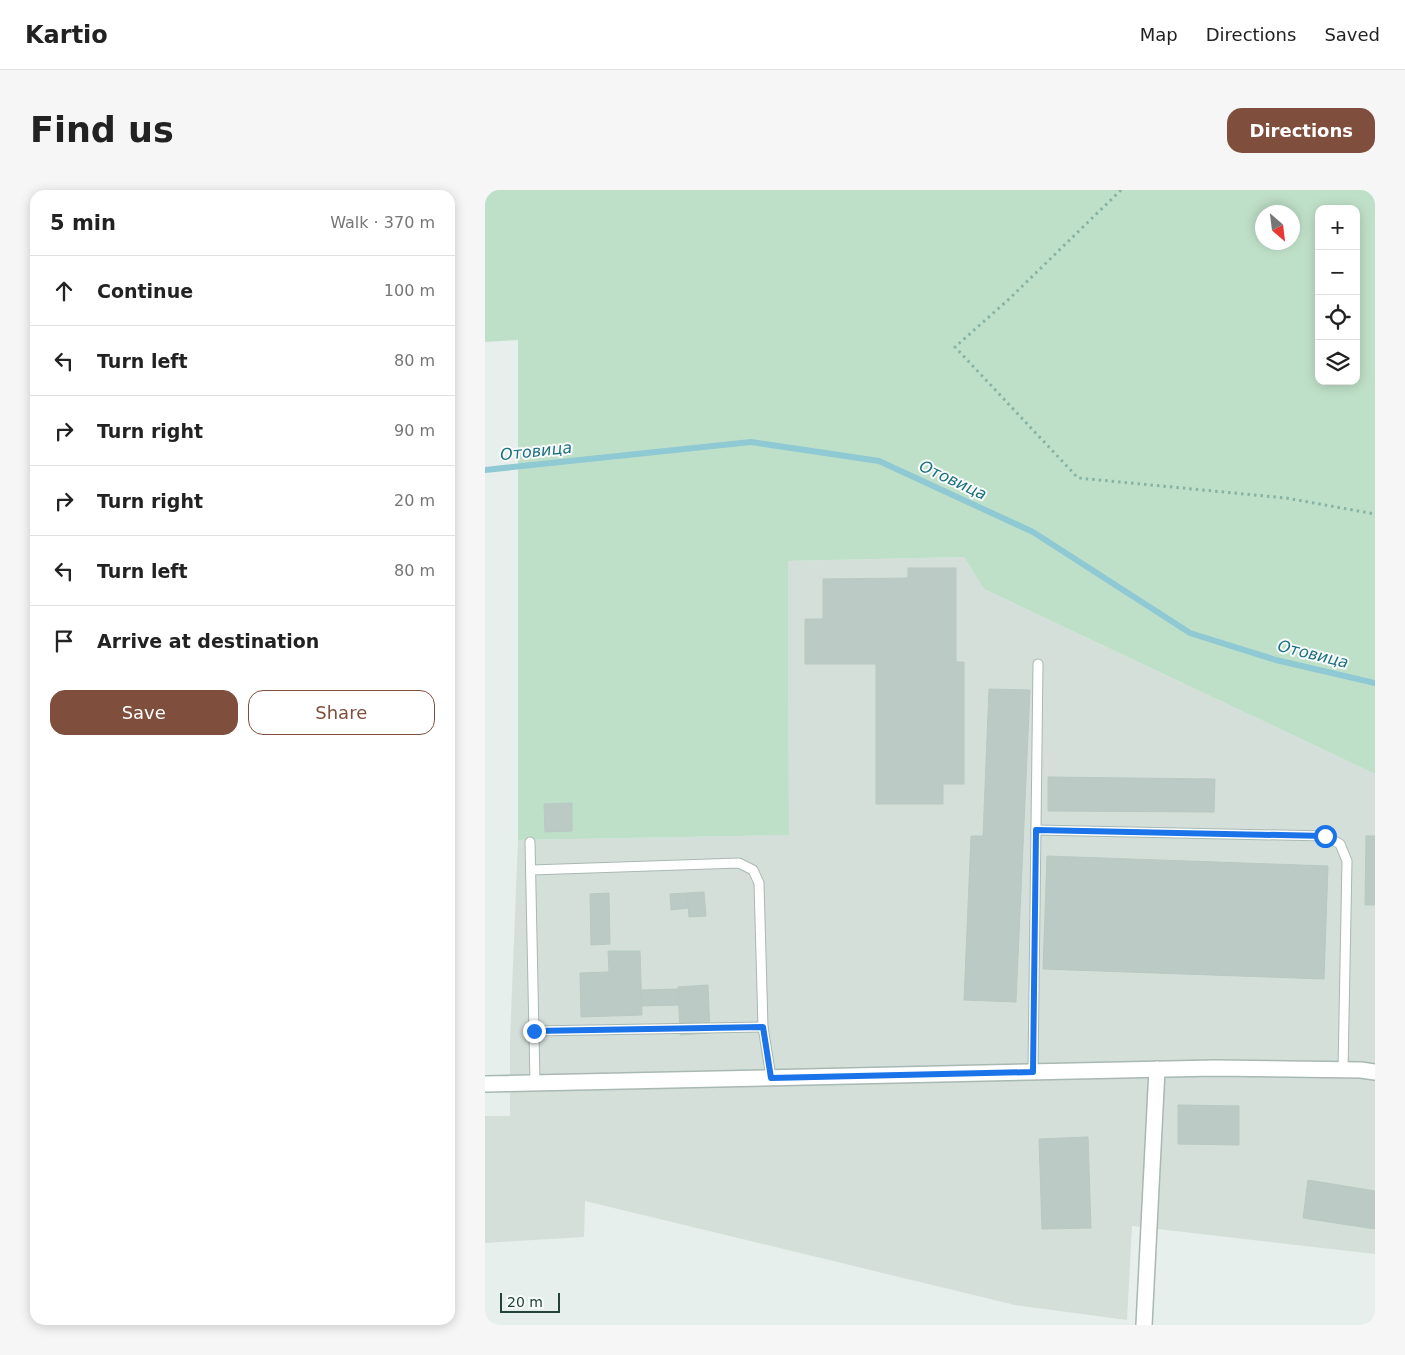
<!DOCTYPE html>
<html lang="en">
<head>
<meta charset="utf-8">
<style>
	body { margin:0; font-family:"DejaVu Sans",sans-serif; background:#f6f6f6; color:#222 }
	.controls { position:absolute; right:15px; top:15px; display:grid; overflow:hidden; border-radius:10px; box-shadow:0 2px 12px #0003 }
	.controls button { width:45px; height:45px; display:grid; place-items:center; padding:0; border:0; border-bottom:1px solid #e0e0e0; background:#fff; color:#222; font:25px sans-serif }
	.compass { position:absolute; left:770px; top:15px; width:45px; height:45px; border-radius:50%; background:#fff; box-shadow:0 2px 12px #0003; rotate:152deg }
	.scale { position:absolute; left:15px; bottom:12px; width:60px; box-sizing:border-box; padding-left:5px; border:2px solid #24423a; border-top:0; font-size:14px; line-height:18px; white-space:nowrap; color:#24423a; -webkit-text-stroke:4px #f7fbf9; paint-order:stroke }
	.stop { position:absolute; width:15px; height:15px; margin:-11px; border:4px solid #1a73e8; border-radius:50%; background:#fff }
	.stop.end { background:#1a73e8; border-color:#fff; box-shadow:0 1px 5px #0008 }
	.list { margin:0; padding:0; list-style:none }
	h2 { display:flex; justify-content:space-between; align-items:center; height:65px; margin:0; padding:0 20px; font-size:21px }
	h2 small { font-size:16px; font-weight:400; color:#767676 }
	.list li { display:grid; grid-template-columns:32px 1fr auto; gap:15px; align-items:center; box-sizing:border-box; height:70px; padding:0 20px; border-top:1px solid #e0e0e0 }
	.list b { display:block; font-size:19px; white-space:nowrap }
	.list em { font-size:16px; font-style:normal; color:#767676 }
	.actions { display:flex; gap:10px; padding:15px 20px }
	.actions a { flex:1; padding:11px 0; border:1px solid #804e3d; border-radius:15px; text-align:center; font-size:18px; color:#804e3d }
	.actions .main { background:#804e3d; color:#fff }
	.icon { flex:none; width:28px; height:28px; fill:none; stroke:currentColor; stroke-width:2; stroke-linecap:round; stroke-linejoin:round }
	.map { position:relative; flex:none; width:890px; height:1135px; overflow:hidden; border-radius:15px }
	header { display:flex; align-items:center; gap:30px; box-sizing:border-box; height:70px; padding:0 25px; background:#fff; border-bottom:1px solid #e0e0e0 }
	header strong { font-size:24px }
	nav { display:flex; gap:28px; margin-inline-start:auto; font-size:18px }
	.intro { display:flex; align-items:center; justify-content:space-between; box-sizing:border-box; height:120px; padding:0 30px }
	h1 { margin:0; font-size:35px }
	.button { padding:12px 22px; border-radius:15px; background:#804e3d; color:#fff; font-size:18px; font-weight:700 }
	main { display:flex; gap:30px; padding:0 30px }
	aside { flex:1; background:#fff; border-radius:15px; box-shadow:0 2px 12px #0003 }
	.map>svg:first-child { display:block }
	.built { fill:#d4dfda }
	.green { fill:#bfe0c8; fill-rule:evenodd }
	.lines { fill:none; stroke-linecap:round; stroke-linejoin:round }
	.stream { stroke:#8ec9d4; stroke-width:6 }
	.building { fill:#bbcac4; stroke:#b8c9c2 }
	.service-casing { stroke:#a8b8b2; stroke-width:11 }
	.minor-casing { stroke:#a8b8b2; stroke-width:18 }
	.tertiary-casing { stroke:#a8b8b2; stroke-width:18 }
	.path { stroke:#86b3a5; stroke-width:3; stroke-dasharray:2.5 4; stroke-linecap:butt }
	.service { stroke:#fff; stroke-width:9 }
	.minor { stroke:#fff; stroke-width:15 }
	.tertiary { stroke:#fff; stroke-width:15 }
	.route { stroke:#1a73e8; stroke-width:6 }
	.labels { text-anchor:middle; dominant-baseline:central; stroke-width:4; stroke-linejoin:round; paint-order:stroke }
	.water-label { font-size:16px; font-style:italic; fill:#1c6f80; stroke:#f7fbf9 }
</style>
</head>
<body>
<header>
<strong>Kartio</strong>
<nav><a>Map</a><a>Directions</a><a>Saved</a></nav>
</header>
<div class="intro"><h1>Find us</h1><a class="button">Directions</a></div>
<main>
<aside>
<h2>5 min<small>Walk · 370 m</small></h2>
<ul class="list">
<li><svg class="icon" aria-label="ahead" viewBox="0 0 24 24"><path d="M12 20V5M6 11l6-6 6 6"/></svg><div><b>Continue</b></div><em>100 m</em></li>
<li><svg class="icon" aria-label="left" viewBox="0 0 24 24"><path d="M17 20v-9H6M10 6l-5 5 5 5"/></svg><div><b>Turn left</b></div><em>80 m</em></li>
<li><svg class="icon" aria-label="right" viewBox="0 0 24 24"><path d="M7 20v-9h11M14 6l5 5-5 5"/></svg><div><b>Turn right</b></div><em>90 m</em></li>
<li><svg class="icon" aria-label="right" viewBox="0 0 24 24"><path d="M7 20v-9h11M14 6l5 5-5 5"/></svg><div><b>Turn right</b></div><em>20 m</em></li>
<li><svg class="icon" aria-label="left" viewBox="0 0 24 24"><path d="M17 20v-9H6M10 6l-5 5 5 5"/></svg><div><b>Turn left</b></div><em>80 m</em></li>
<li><svg class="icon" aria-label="arrive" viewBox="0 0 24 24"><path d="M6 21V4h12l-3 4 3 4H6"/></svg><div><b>Arrive at destination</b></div></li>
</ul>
<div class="actions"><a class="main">Save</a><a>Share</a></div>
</aside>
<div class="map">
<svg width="890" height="1135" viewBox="0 0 890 1135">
	<rect width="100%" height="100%" fill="#e6efeb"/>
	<polygon class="built" points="479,367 499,399 890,584 890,1064 647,1036 642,1130 530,1115 100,1011 99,1047 0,1053 0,926 25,926 25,850 33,650 304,645 303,371"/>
	<path class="green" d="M0,0H890V584L499,399L479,367L303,371L304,645L33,650V150L0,152ZM834,19H871V191H834ZM778,22H808V52H778Z"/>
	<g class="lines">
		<polyline class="stream" points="0,280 266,252 394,271 548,342 705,443 791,470 890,493"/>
	</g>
	<g class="building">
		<polygon points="423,378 471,378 471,472 479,472 479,594 458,594 458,614 391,614 391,474 320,474 320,429 338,429 338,389 423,388"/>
		<polygon points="504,499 545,500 531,812 479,810 486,646 498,646"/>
		<polygon points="563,587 730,589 729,622 563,621"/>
		<polygon points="87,613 87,641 60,642 59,614"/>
		<polygon points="881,646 890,646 890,715 880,715"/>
		<polygon points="562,666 843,676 839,789 558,779"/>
		<polygon points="219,702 221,726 204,727 202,703"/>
		<polygon points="124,703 125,754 106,755 105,704"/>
		<polygon points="202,703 203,718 186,720 185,704"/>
		<polygon points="123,761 155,761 157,825 96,827 95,783 124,782"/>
		<polygon points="223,795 225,843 195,845 193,797"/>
		<polygon points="194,799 194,815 157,816 156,800"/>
		<polygon points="693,915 754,916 754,955 693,954"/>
		<polygon points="603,947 606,1038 557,1039 554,949"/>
		<polygon points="823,990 890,1001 890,1039 818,1028"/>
	</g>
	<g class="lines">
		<defs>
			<g id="service">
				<polyline points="551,640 840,646 855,654 862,671 858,880"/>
				<polyline points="45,652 50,893"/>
				<polyline points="46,680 254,673 268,680 274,693 278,837 286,887"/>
				<polyline points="49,841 278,837"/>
				<polyline points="548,882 553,474"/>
			</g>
			<polyline id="minor" points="659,1135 672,879"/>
			<polyline id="tertiary" points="0,894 730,878 876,880 890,882"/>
		</defs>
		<use href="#service" class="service-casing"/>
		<use href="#minor" class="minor-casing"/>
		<use href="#tertiary" class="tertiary-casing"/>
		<polyline class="path" points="636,0 523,110 470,157 593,288 801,308 890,324"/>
		<use href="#service" class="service"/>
		<use href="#minor" class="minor"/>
		<use href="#tertiary" class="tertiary"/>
	</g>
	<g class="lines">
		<polyline class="route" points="49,841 278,837 286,888 548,882 551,640 840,646"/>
	</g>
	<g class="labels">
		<g class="water-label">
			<text transform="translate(51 261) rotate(-6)">Отовица</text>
			<text transform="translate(468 290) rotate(25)">Отовица</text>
			<text transform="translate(828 464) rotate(14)">Отовица</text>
		</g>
	</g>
</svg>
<div class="controls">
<button>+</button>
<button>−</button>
<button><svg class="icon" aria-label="locate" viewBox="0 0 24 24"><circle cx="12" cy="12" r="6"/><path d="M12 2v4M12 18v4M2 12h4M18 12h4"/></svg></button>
<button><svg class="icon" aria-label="layers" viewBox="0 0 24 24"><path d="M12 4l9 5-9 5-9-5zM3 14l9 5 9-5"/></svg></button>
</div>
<svg class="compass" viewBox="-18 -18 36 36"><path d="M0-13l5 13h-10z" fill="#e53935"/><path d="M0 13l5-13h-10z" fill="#767676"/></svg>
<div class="scale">20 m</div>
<div class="stop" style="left:840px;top:646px"></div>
<div class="stop end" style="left:49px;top:841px"></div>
</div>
</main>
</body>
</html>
